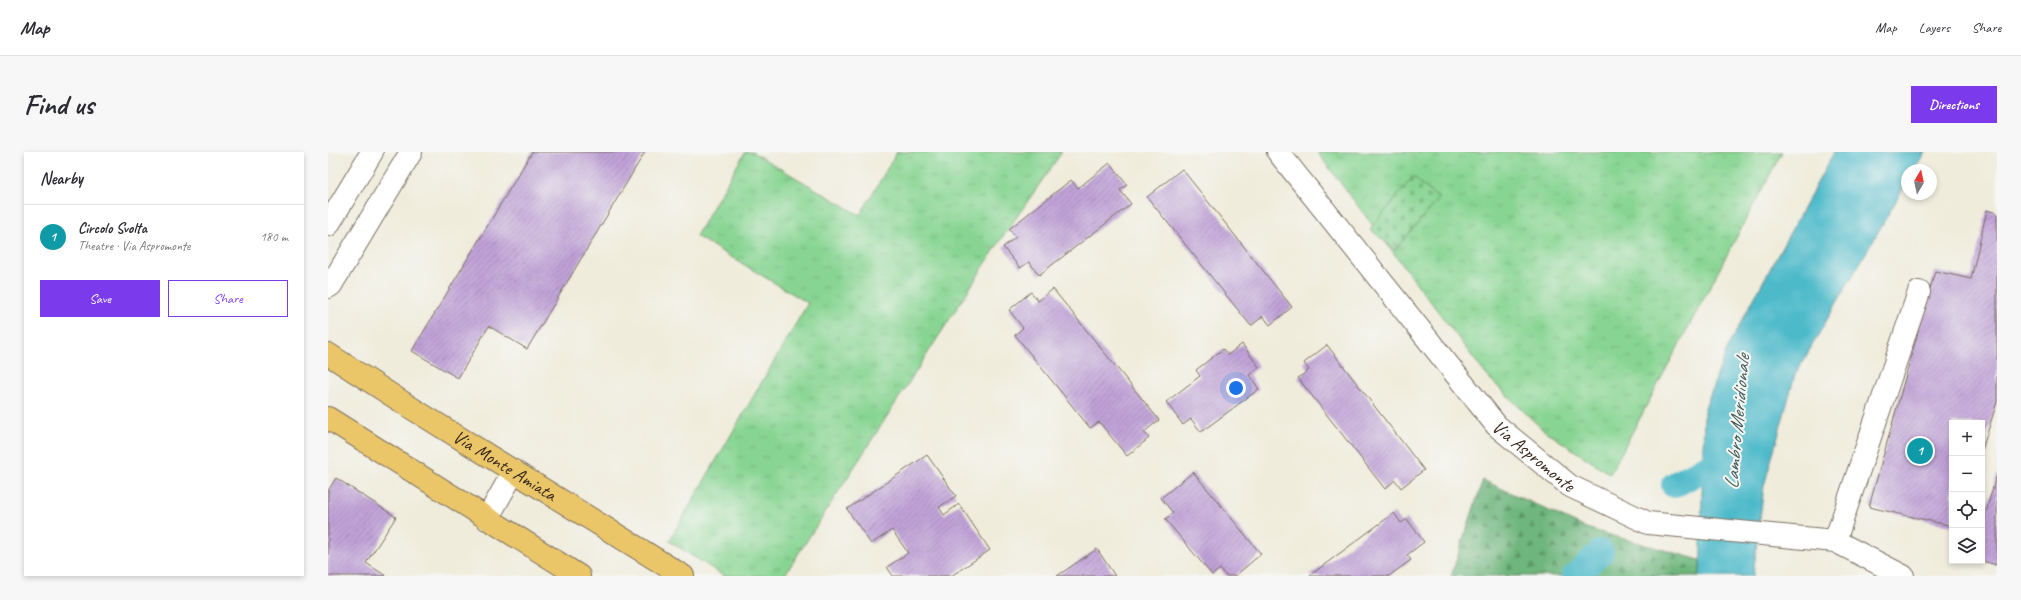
<!DOCTYPE html>
<html lang="en">
<head>
<meta charset="utf-8">
<style>
	body { margin:0; font-family:Caveat,sans-serif; background:#f7f7f7; color:#2b2b33 }
	.controls { position:absolute; right:12px; bottom:12px; display:grid; overflow:hidden; border-radius:0px; box-shadow:0 2px 6px #0003 }
	.controls button { width:36px; height:36px; display:grid; place-items:center; padding:0; border:0; border-bottom:1px solid #e1e1e2; background:#fff; color:#2b2b33; font:20px sans-serif }
	.compass { position:absolute; left:1573px; top:12px; width:36px; height:36px; border-radius:50%; background:#fff; box-shadow:0 2px 6px #0003; rotate:9deg }
	.you { position:absolute; left:908px; top:236px; width:14px; height:14px; margin:-10px; border:3px solid #fff; border-radius:50%; background:#1a73e8; box-shadow:0 0 0 6px #1a73e833 }
	.badge { display:grid; place-items:center; width:26px; height:26px; border-radius:50%; background:#7c3aed; color:#fff; font-size:13px; font-weight:700 }
	.pin { position:absolute; translate:-50% -50%; border:2px solid #fff; box-shadow:0 1px 4px #0006 }
	.list { margin:0; padding:0; list-style:none }
	h2 { display:flex; justify-content:space-between; align-items:center; height:52px; margin:0; padding:0 16px; font-size:17px }
	h2 small { font-size:13px; font-weight:400; color:#7c7c81 }
	.list li { display:grid; grid-template-columns:26px 1fr auto; gap:12px; align-items:center; box-sizing:border-box; height:64px; padding:0 16px; border-top:1px solid #e1e1e2 }
	.list b { display:block; font-size:15px; white-space:nowrap }
	.list p { margin:0; font-size:13px; white-space:nowrap; color:#7c7c81 }
	.list em { font-size:13px; font-style:normal; color:#7c7c81 }
	.actions { display:flex; gap:8px; padding:12px 16px }
	.actions a { flex:1; padding:9px 0; border:1px solid #7c3aed; border-radius:0px; text-align:center; font-size:14px; color:#7c3aed }
	.actions .main { background:#7c3aed; color:#fff }
	.icon { flex:none; width:22px; height:22px; fill:none; stroke:currentColor; stroke-width:2; stroke-linecap:round; stroke-linejoin:round }
	.map { position:relative; flex:none; width:1669px; height:424px; overflow:hidden; border-radius:0px }
	header { display:flex; align-items:center; gap:24px; box-sizing:border-box; height:56px; padding:0 20px; background:#fff; border-bottom:1px solid #e1e1e2 }
	header strong { font-size:19px }
	nav { display:flex; gap:22px; margin-inline-start:auto; font-size:14px }
	.intro { display:flex; align-items:center; justify-content:space-between; box-sizing:border-box; height:96px; padding:0 24px }
	h1 { margin:0; font-size:28px }
	.button { padding:10px 18px; border-radius:0px; background:#7c3aed; color:#fff; font-size:14px; font-weight:700 }
	main { display:flex; gap:24px; padding:0 24px }
	aside { flex:1; background:#fff; border-radius:0px; box-shadow:0 2px 6px #0003 }
	.map>svg:first-child { display:block }
	.grass { fill:url(#grass-tufts); stroke:#628058 }
	.forest { fill:url(#forest-firs); stroke:#54704e }
	.cemetery { fill:url(#cemetery-stones); stroke:#628058 }
	.water { fill:#4ebaca; stroke:#447274 }
	.lines { fill:none; stroke-linecap:round; stroke-linejoin:round }
	.canal { stroke:#4ebaca; stroke-width:26 }
	.building { fill:url(#building-hatch) }
	.minor-casing { stroke:#7a6e60; stroke-width:24 }
	.major-casing { stroke:#7a6e60; stroke-width:24 }
	.minor { stroke:#fff; stroke-width:22 }
	.major { stroke:#ebc669; stroke-width:22 }
	.labels { text-anchor:middle; dominant-baseline:central; stroke-width:4; stroke-linejoin:round; paint-order:stroke }
	.street-label { font-size:19px; fill:#3b2a1e; stroke:#f6f6f2 }
	.water-label { font-size:20px; font-style:italic; fill:#425c5a; stroke:#f6f6f2 }
</style>
</head>
<body>
<header>
<strong>Map</strong>
<nav><a>Map</a><a>Layers</a><a>Share</a></nav>
</header>
<div class="intro"><h1>Find us</h1><a class="button">Directions</a></div>
<main>
<aside>
<h2>Nearby<small></small></h2>
<ul class="list">
<li><span class="badge" style="background:#0f9aa8">1</span><div><b>Circolo Svolta</b><p>Theatre · Via Aspromonte</p></div><em>180 m</em></li>
</ul>
<div class="actions"><a class="main">Save</a><a>Share</a></div>
</aside>
<div class="map">
<svg width="1669" height="424" viewBox="0 0 1669 424">
	<defs>
		<pattern id="grass-tufts" width="24" height="20" patternUnits="userSpaceOnUse"><rect width="24" height="20" fill="#88d593"/><path d="M3 7l-1-3M5 7V3M7 7l1-3M15 17l-1-3M17 17v-4M19 17l1-3" fill="none" stroke="#76b77e"/></pattern>
		<pattern id="forest-firs" width="22" height="20" patternUnits="userSpaceOnUse"><rect width="22" height="20" fill="#6eb67d"/><path d="M5 1l3.5 6h-7zM16 11l3.5 6h-7z" fill="#5c9466"/></pattern>
		<pattern id="cemetery-stones" width="16" height="16" patternUnits="userSpaceOnUse"><rect width="16" height="16" fill="#88d593"/><path d="M2 7V4a2 2 0 0 1 4 0v3zM10 15v-3a2 2 0 0 1 4 0v3z" fill="#76b77e"/></pattern>
		<pattern id="building-hatch" width="6" height="6" patternUnits="userSpaceOnUse"><rect width="6" height="6" fill="#c0a2d8"/><path d="M-1 1l2-2M0 6l6-6M5 7l2-2" fill="none" stroke="#9d84af"/></pattern>
	</defs>
	<rect width="100%" height="100%" fill="#f6f6f2"/>
	<filter id="ink" filterUnits="userSpaceOnUse"><feTurbulence type="fractalNoise" baseFrequency=".025" numOctaves="2"/><feDisplacementMap in="SourceGraphic" scale="8" xChannelSelector="R" yChannelSelector="G"/><feConvolveMatrix kernelMatrix="1 2 1 2 8 2 1 2 1" color-interpolation-filters="sRGB"/></filter>
	<filter id="wash" filterUnits="userSpaceOnUse"><feTurbulence type="fractalNoise" baseFrequency=".012" numOctaves="4" result="noise"/><feDisplacementMap in="SourceGraphic" scale="16" xChannelSelector="R" yChannelSelector="G"/><feGaussianBlur stdDeviation="0.9" result="paint"/><feColorMatrix in="noise" values="0 0 0 0 0 0 0 0 0 0 0 0 0 0 0 0 0 1.4 0 .05"/><feComposite in="paint" operator="in"/></filter>
	<g filter="url(#wash)">
		<rect width="100%" height="100%" fill="#efecdb"/>
		<g class="grass">
			<polygon points="417,0 424,0 532,63 569,0 734,0 674,86 456,424 396,424 341,389 480,151 368,84"/>
			<polygon points="989,0 1454,0 1282,322 1214,277 1159,224"/>
		</g>
		<polygon class="forest" points="1155,328 1258,376 1372,408 1372,424 1123,424"/>
		<polygon class="cemetery" points="1085,25 1111,47 1067,98 1042,77"/>
		<polygon class="water" points="1506,0 1597,0 1586,18 1579,18 1579,30 1467,223 1436,334 1425,424 1372,424 1376,258 1401,192"/>
		<g class="lines">
			<g class="canal">
				<polyline points="1346,333 1402,303"/>
				<polyline points="1247,424 1273,400"/>
			</g>
		</g>
		<g id="blocks">
			<g class="building">
				<polygon points="204,0 317,0 199,197 161,174 130,226 84,199"/>
				<polygon points="782,11 799,33 792,38 803,52 711,123 701,110 692,116 675,95 688,85 681,77 743,28 750,36"/>
				<polygon points="854,17 964,155 942,173 935,164 923,174 819,45"/>
				<polygon points="1659,58 1669,61 1669,250 1654,298 1654,271 1624,271 1624,374 1541,355 1607,119 1643,127"/>
				<polygon points="725,137 831,268 816,280 821,286 799,304 771,270 762,276 687,183 695,176 681,158 703,140 710,149"/>
				<polygon points="914,192 931,215 921,223 931,237 873,280 863,267 855,273 838,250 872,224 868,218 895,197 900,203"/>
				<polygon points="999,193 1096,318 1073,336 1067,328 1057,337 970,226 981,218 976,211"/>
				<polygon points="599,303 628,344 611,355 616,363 631,352 662,398 623,424 565,424 559,415 580,401 564,378 543,392 519,357"/>
				<polygon points="865,320 933,402 907,424 898,424 892,417 884,423 837,367 845,361 833,346"/>
				<polygon points="1669,322 1669,413 1654,409 1654,373"/>
				<polygon points="8,326 68,365 38,411 58,424 0,424 0,339"/>
				<polygon points="1066,361 1073,371 1079,367 1096,390 1079,403 1083,408 1061,424 981,424"/>
				<polygon points="769,397 787,424 729,424"/>
			</g>
		</g>
	</g>
	<g filter="url(#ink)">
		<use href="#blocks" fill-opacity="0" stroke="#7a6e60" stroke-width="1"/>
		<g class="lines">
			<defs>
				<g id="minor">
					<path id="s1" d="M950,0L1169,274L1242,334L1320,371L1507,389L1575,424"/>
					<polyline points="0,73 44,0"/>
					<polyline points="0,135 3,133 83,0"/>
					<polyline points="159,367 186,319"/>
					<polyline points="1507,389 1591,140"/>
				</g>
				<g id="major">
					<path id="s2" d="M0,202L85,257L355,424"/>
					<polyline points="0,266 251,424"/>
				</g>
			</defs>
			<use href="#minor" class="minor-casing"/>
			<use href="#major" class="major-casing"/>
			<use href="#minor" class="minor"/>
			<use href="#major" class="major"/>
		</g>
	</g>
	<g class="labels">
		<g class="street-label">
			<text stroke="none"><textPath href="#s1" startOffset="398">Via Aspromonte</textPath></text>
			<text stroke="none"><textPath href="#s2" startOffset="209">Via Monte Amiata</textPath></text>
		</g>
		<g class="water-label">
			<text transform="translate(1409 270) rotate(-85)">Lambro Meridionale</text>
		</g>
	</g>
</svg>
<div class="controls">
<button>+</button>
<button>−</button>
<button><svg class="icon" aria-label="locate" viewBox="0 0 24 24"><circle cx="12" cy="12" r="6"/><path d="M12 2v4M12 18v4M2 12h4M18 12h4"/></svg></button>
<button><svg class="icon" aria-label="layers" viewBox="0 0 24 24"><path d="M12 4l9 5-9 5-9-5zM3 14l9 5 9-5"/></svg></button>
</div>
<svg class="compass" viewBox="-18 -18 36 36"><path d="M0-13l5 13h-10z" fill="#e53935"/><path d="M0 13l5-13h-10z" fill="#7c7c81"/></svg>
<div class="you"></div>
<div class="pin badge" style="left:1592px;top:299px;background:#0f9aa8">1</div>
</div>
</main>
</body>
</html>
